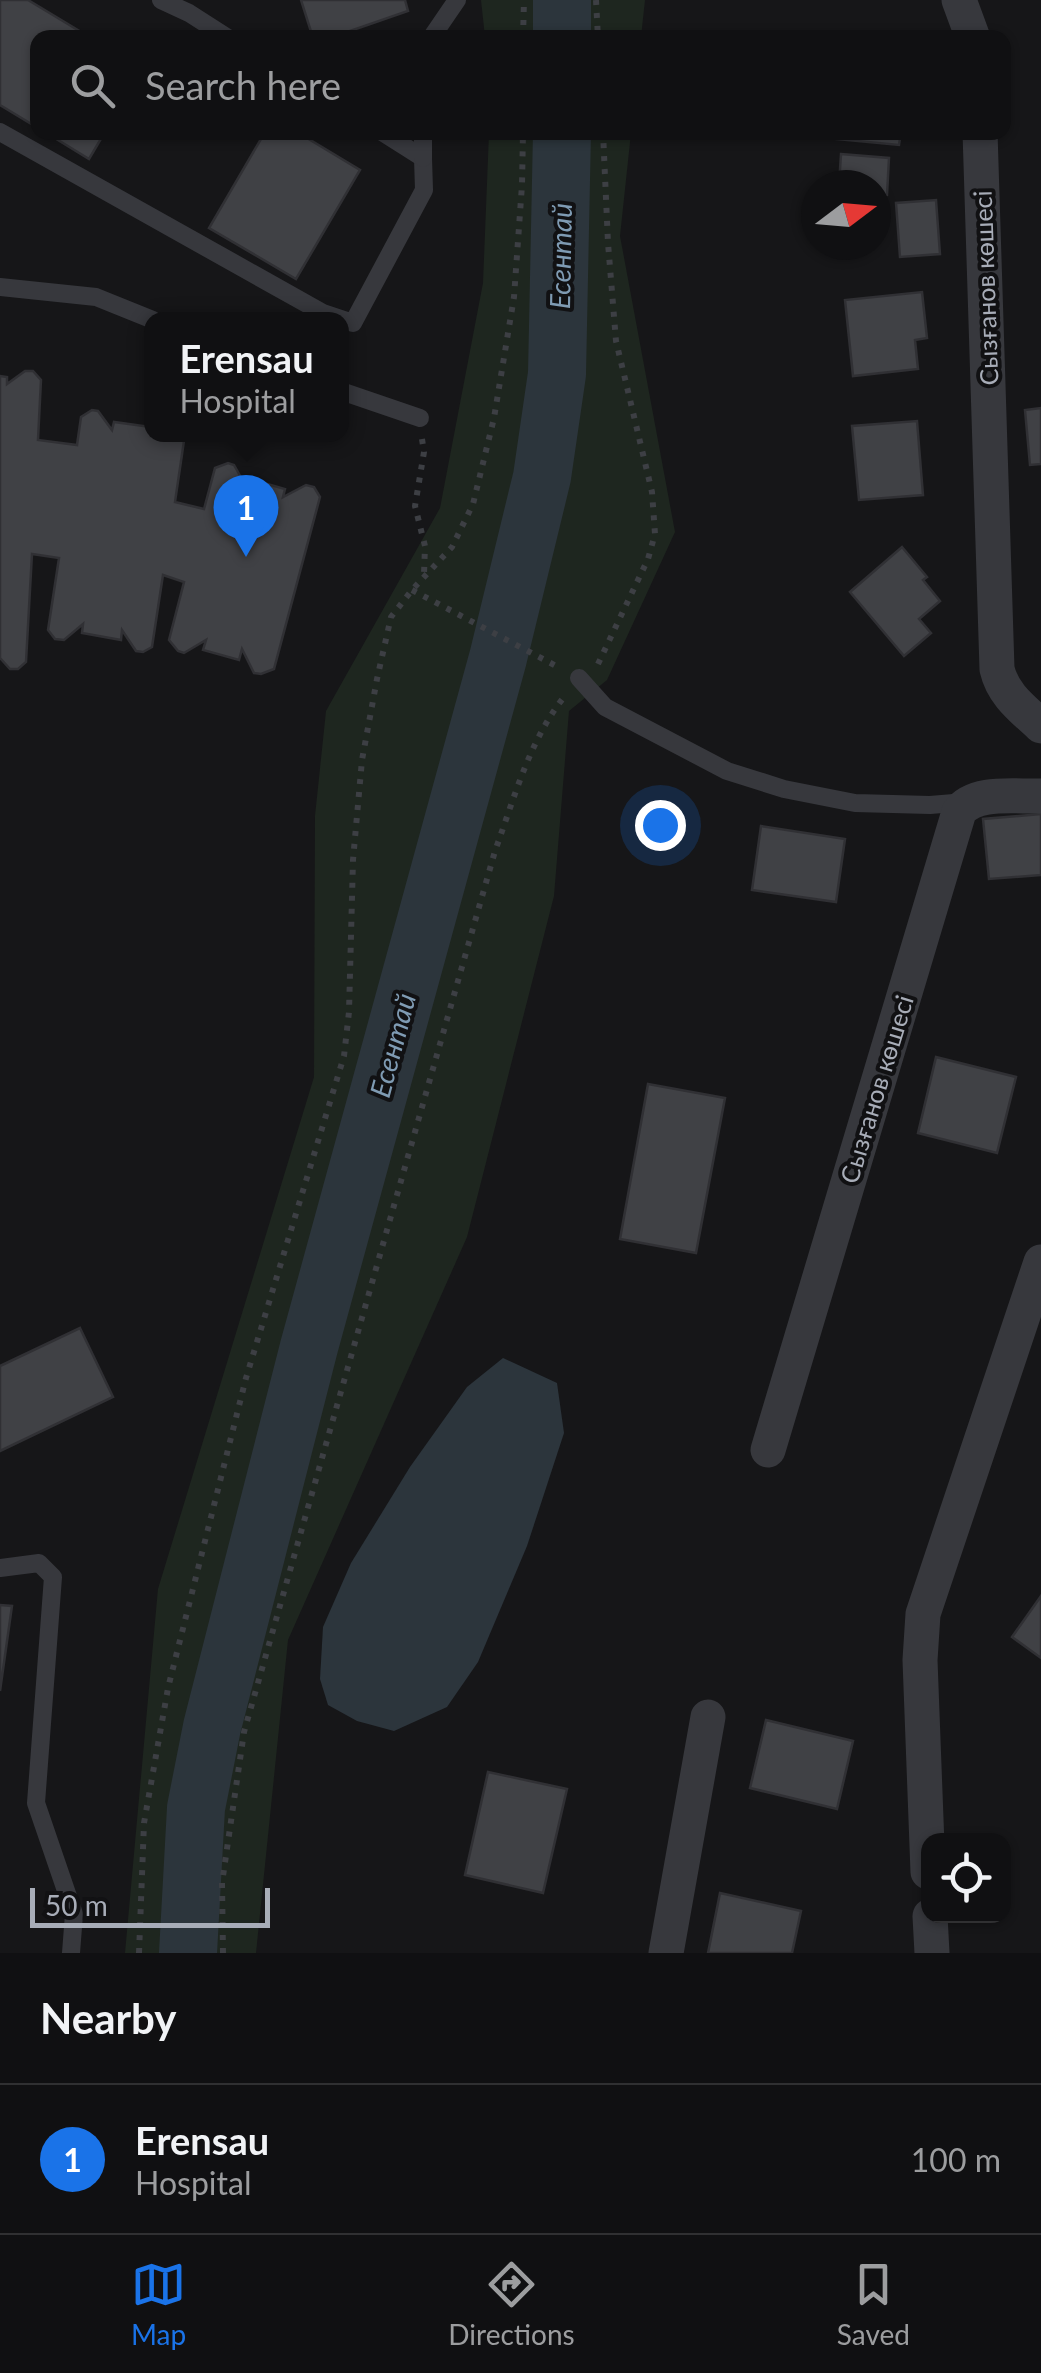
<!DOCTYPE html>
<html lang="en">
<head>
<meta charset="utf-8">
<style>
	body { margin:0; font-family:Lato,sans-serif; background:#19191b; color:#f1f3f6 }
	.controls { position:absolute; right:30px; bottom:30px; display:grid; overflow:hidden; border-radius:20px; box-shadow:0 2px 8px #0004 }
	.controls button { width:90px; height:90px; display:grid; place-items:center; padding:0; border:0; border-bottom:2px solid #303032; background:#101012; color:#f1f3f6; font:50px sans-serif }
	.compass { position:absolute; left:801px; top:170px; width:90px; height:90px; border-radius:50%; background:#101012; box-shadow:0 2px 8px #0004; rotate:74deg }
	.scale { position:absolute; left:30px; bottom:25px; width:240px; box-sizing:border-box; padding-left:10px; border:5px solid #a8adb8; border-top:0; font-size:28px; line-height:35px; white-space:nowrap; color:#a8adb8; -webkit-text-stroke:8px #111113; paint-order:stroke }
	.you { position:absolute; left:660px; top:825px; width:35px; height:35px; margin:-25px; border:8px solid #fff; border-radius:50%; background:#1a73e8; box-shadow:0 0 0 15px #1a73e833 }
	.badge { display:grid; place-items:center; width:65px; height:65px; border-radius:50%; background:#1a73e8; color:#fff; font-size:32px; font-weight:700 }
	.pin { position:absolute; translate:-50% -82px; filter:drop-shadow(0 2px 5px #0008) }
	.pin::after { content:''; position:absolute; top:52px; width:35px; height:30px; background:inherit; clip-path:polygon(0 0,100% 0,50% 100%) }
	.popup { position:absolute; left:144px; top:312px; width:205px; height:130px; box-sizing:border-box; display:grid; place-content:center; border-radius:20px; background:#101012; filter:drop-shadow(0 2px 8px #0005); font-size:32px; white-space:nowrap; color:#9c9d9f }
	.popup b { font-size:38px; color:#f1f3f6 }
	.popup::after { content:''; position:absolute; left:50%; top:100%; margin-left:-20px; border:20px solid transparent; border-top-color:#101012 }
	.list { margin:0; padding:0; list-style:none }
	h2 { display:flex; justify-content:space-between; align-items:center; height:130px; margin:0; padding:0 40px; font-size:42px }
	h2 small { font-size:32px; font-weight:400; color:#9c9d9f }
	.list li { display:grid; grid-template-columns:65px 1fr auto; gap:30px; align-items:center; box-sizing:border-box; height:150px; padding:0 40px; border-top:2px solid #303032 }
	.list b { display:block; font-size:38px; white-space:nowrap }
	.list p { margin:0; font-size:32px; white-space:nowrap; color:#9c9d9f }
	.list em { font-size:32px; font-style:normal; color:#9c9d9f }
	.icon { flex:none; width:55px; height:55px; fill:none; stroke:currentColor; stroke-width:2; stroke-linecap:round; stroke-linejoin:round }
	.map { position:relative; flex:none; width:1041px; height:1953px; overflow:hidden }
	.search { position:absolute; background:#101012; box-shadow:0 2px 8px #0004; left:30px; right:30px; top:30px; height:110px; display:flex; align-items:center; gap:25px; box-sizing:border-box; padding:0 35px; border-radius:20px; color:#9c9d9f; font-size:38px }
	.sheet { height:280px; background:#101012 }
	nav { display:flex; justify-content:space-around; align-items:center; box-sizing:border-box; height:140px; border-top:2px solid #303032; background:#101012; font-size:28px; color:#9c9d9f }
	nav a { display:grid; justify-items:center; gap:5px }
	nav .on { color:#1a73e8 }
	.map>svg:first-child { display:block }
	.green { fill:#1e261f }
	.water { fill:#2c353c }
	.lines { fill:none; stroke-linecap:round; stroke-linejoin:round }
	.river { stroke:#2c353c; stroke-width:58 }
	.building { fill:#404145; stroke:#303034; stroke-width:2.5 }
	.path { stroke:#3d3f44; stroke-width:6; stroke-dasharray:5 8; stroke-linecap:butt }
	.service { stroke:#37383d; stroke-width:18 }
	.minor { stroke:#37383d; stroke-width:35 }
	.labels { text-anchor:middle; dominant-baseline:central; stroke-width:8; stroke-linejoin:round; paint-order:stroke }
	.street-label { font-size:25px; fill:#a8adb8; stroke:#111113 }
	.water-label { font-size:28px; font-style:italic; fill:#7f9bb3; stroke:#111113 }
</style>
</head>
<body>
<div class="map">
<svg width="1041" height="1953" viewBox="0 0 1041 1953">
	<rect width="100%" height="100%" fill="#161618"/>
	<g class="green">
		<polygon points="481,0 645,0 641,37 485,37"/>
		<polygon points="489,133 631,133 620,236 675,532 607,680 569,711 554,896 467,1237 288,1640 256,1953 125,1953 158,1589 314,1077 315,816 326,711 440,508 483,283"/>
	</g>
	<polygon class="water" points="503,1358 557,1383 564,1433 527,1546 478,1662 447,1707 394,1731 357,1721 328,1705 320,1679 323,1627 351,1563 410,1467 467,1387"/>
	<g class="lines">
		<g class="river">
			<polyline points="562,38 562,0"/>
			<polyline points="188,1953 196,1808 212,1727 309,1347 498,658 542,477 557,374 562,132"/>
		</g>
	</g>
	<g class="building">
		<polygon points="0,0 28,0 91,38 38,38 38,128 0,105"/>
		<polygon points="301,0 405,0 408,11 330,38 313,38"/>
		<polygon points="45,132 105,132 89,159"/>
		<polygon points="265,132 297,132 360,170 296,279 209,228"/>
		<polygon points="826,132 901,132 899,145 825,138"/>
		<polygon points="841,154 889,158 887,195 876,194 876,185 839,185"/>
		<polygon points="936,200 940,254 900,257 896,203"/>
		<polygon points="922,292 927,338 915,340 918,369 853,376 845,300"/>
		<polygon points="25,371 33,371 41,380 38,440 77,445 81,417 92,410 98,411 112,430 114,422 151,427 151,436 185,434 175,502 204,509 215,468 228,463 234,465 247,488 250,479 285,489 283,497 306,485 314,487 320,497 274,669 261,674 254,673 242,649 239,660 203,650 206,640 184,653 178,651 169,640 184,582 163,575 152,647 143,652 136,651 122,630 121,640 82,633 83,624 64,640 55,639 48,630 59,558 32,554 26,662 18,669 10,669 0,658 0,376 7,377 7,384"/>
		<polygon points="1041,408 1041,464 1030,465 1025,410"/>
		<polygon points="917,421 923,495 859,500 852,426"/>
		<polygon points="902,547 927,577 923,580 940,601 919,619 931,633 904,656 850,592"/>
		<polygon points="1041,814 1041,875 989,879 983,819"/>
		<polygon points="761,826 845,839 836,902 752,890"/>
		<polygon points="936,1057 1016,1077 997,1153 918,1133"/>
		<polygon points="648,1084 725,1098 696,1253 620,1239"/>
		<polygon points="80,1328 113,1397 0,1451 0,1366"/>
		<polygon points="1041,1596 1041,1658 1012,1637"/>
		<polygon points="0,1605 12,1606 0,1691"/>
		<polygon points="766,1720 853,1741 837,1809 750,1788"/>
		<polygon points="488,1772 567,1789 543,1893 465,1875"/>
		<polygon points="720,1893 801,1911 792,1953 708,1953"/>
	</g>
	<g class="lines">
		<g class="path">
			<polyline points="596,0 598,38"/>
			<polyline points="523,38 524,0"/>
			<polyline points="422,439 424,452 415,506 425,546 424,574"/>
			<polyline points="412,590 560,668"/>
			<polyline points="598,664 648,559 655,534 652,492 616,341 608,243 603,132"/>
			<polyline points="139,1953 144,1823 168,1688 246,1378 344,1056 349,1012 353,860 362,760 377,679 391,617 412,590 452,547 473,504 494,418 514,297 522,185 523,132"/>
			<path d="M223,1953L222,1883L244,1732L495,851C514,799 529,741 564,697"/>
		</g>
		<g class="service">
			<polyline points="161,0 189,13 228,38"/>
			<polyline points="431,38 457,0"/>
			<polyline points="0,132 323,313 353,323 424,190 423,158 382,132"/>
			<polyline points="423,132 423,158"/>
			<polyline points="0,287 96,297 153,320"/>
			<polyline points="341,391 420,418"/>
			<polyline points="579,678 605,707 727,771 784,789 855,803 930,805 966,802"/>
			<polyline points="0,1568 39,1563 53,1577 36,1803 74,1914 71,1953"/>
		</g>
		<g class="minor">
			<polyline points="959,0 973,38"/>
			<path d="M980,132L997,669C1003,695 1023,709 1041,726"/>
			<path d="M768,1450L959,812C975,790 1015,797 1041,796"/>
			<polyline points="928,1872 920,1660 923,1614 1041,1262"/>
			<polyline points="930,1916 932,1953"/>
			<polyline points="666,1953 708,1717"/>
		</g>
	</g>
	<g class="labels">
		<g class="street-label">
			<text transform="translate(985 288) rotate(-92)">Сызғанов көшесі</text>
			<text transform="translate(876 1089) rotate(-73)">Сызғанов көшесі</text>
		</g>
		<g class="water-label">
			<text transform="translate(560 256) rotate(-89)">Есентай</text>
			<text transform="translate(392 1045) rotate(-75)">Есентай</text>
		</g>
	</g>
</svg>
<div class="controls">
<button><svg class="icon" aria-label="locate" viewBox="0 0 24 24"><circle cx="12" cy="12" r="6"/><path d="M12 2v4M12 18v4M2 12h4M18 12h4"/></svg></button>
</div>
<svg class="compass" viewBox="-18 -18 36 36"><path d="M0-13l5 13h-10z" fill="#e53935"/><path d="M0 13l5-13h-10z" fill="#9c9d9f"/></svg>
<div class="scale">50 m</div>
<div class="you"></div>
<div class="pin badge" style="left:246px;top:557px">1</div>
<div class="popup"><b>Erensau</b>Hospital</div>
<div class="search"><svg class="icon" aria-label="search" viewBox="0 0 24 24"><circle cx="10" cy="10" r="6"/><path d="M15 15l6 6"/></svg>Search here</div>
</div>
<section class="sheet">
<h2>Nearby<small></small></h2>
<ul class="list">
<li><span class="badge">1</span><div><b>Erensau</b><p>Hospital</p></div><em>100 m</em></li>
</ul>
</section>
<nav>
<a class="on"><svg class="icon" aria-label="map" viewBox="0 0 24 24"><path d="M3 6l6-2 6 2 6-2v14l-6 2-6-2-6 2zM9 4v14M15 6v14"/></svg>Map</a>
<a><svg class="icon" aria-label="directions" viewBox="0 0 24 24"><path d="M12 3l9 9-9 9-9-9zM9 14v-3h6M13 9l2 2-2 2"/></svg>Directions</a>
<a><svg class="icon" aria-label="saved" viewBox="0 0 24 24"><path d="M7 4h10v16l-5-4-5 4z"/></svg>Saved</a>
</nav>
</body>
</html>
